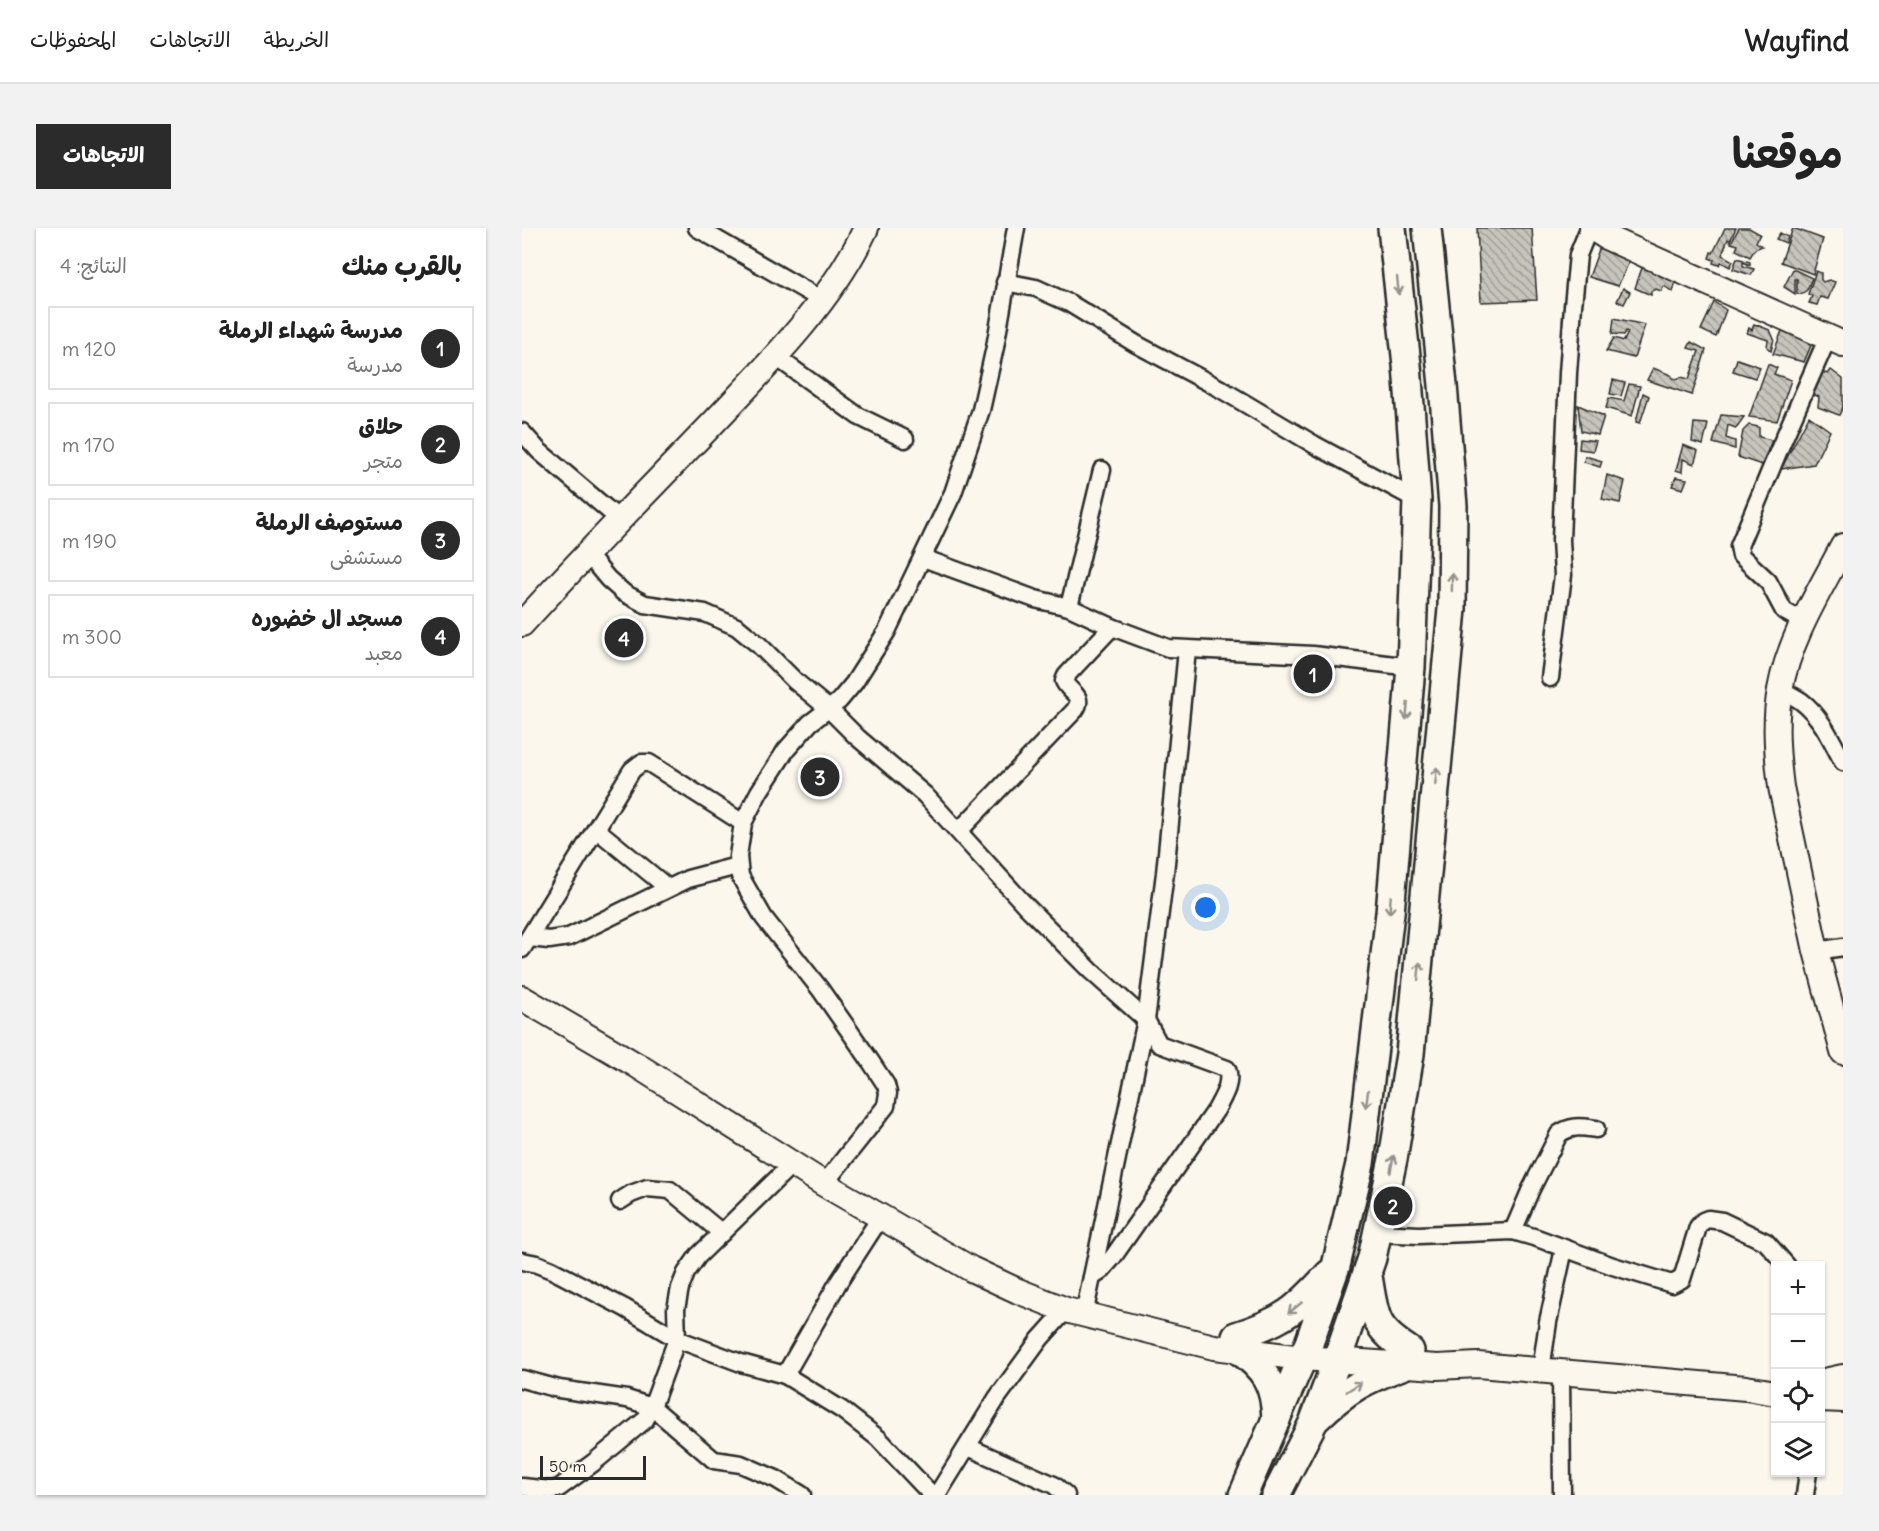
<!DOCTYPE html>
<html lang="ar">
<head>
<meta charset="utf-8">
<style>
	body { margin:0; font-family:Delius,"Playpen Sans Arabic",sans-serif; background:#f2f2f2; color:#222; direction:rtl }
	.controls { position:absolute; right:18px; bottom:18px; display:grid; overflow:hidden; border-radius:0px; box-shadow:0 2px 4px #0004 }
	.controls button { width:54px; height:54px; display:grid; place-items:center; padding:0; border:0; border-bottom:2px solid #e0e0e0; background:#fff; color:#222; font:30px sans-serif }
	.scale { position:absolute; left:18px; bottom:15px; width:106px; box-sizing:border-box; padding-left:6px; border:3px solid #2b2b2b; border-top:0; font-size:16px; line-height:21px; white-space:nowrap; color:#2b2b2b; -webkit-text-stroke:4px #fbf7ec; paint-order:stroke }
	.you { position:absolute; left:684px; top:680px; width:21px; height:21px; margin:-15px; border:4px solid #fff; border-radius:50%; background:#1a73e8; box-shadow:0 0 0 9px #1a73e833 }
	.badge { display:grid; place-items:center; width:39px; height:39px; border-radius:50%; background:#2b2b2b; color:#fff; font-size:20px; font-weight:700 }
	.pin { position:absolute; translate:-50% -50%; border:3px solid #fff; box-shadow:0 2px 6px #0006 }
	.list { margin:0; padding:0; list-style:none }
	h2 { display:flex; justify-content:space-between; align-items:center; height:78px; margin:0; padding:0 24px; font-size:26px }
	h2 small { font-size:20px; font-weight:400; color:#767676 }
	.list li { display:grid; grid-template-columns:39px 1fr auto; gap:18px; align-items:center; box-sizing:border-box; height:84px; margin:0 12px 12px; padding:0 12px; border:2px solid #e0e0e0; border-radius:0px }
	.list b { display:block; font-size:22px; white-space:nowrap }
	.list p { margin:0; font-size:20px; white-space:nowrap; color:#767676 }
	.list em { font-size:20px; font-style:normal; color:#767676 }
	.icon { flex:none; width:33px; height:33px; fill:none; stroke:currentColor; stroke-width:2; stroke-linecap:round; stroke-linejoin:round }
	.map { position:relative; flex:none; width:1321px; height:1267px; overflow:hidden; direction:ltr; border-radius:0px }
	header { display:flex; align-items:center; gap:36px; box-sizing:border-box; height:84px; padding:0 30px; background:#fff; border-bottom:2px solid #e0e0e0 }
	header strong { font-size:28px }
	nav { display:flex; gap:33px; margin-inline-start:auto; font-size:21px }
	.intro { display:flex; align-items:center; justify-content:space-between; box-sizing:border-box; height:144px; padding:0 36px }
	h1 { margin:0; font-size:42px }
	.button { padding:15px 27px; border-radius:0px; background:#2b2b2b; color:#fff; font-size:21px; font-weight:700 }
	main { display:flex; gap:36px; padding:0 36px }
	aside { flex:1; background:#fff; border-radius:0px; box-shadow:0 2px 4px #0004 }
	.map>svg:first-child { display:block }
	.building { fill:url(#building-back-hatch); stroke:#2b2b2b; stroke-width:1.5 }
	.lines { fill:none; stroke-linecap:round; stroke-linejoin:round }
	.street-casing { stroke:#2b2b2b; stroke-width:21 }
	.secondary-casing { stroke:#2b2b2b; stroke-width:28 }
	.primary-casing { stroke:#2b2b2b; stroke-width:32 }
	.street { stroke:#fbf7ec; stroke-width:16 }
	.secondary { stroke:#fbf7ec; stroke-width:24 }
	.primary { stroke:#fbf7ec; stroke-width:27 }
	.oneway { stroke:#93918c }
</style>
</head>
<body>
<header>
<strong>Wayfind</strong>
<nav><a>الخريطة</a><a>الاتجاهات</a><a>المحفوظات</a></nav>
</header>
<div class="intro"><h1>موقعنا</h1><a class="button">الاتجاهات</a></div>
<main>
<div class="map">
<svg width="1321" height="1267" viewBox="0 0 1321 1267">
	<defs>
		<pattern id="building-back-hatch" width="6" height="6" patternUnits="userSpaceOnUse" patternTransform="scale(1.5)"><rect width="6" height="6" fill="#c7c4bc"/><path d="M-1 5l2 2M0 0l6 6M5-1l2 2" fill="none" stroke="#a29f99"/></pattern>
	</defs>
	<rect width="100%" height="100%" fill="#fbf7ec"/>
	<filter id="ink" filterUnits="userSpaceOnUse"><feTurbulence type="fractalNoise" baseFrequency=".0167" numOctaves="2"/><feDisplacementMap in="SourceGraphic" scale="12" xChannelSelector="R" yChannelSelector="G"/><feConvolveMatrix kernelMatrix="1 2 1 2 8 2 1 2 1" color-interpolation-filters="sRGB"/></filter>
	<g filter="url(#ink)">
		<g class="building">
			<polygon points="955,0 1010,0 1015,72 959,74"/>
			<polygon points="1203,0 1214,0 1208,13 1206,11 1200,27 1211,33 1208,39 1199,34 1197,37 1191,35 1192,32 1187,30 1189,24 1191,25"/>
			<polygon points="1217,0 1227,0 1238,6 1234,14 1240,18 1233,21 1228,29 1214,22 1216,17 1209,15"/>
			<polygon points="1271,0 1301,11 1291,46 1259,34"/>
			<polygon points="1258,5 1266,9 1264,15 1254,11"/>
			<polygon points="1080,13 1110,27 1096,58 1067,49"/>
			<polygon points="1215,30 1228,34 1228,37 1221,34 1221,38 1232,41 1229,47 1211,41"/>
			<polygon points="1121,37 1154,52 1151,64 1142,58 1139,63 1134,61 1129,63 1129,67 1113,60"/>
			<polygon points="1271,41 1290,50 1285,62 1279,66 1275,66 1275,51 1273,51 1273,66 1262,59"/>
			<polygon points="1294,43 1299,45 1299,52 1301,54 1307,52 1313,54 1306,71 1298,69 1295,77 1287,75 1290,68 1286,66"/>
			<polygon points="1101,60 1108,64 1102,76 1095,73"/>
			<polygon points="1192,74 1204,82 1194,109 1179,102"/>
			<polygon points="1092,90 1123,97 1112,130 1084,123 1092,110 1102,113 1106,104 1104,103 1102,107 1090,106"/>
			<polygon points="1263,95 1293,108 1282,134 1251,126"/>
			<polygon points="1232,96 1248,102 1252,111 1249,123 1245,119 1246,112 1225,105 1227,100 1230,102"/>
			<polygon points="1169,114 1184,122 1170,167 1125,152 1131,140 1149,147 1151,150 1155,151 1159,149 1167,151 1177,123 1166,120"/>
			<polygon points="1215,131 1238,139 1233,150 1211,143"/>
			<polygon points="1246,136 1255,140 1252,146 1269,152 1255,193 1227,189"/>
			<polygon points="1301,141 1302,145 1306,146 1309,142 1321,151 1321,179 1317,187 1296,179 1297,169 1291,166"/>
			<polygon points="1091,152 1103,155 1099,168 1088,166"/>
			<polygon points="1107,156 1118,158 1110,188 1084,180 1087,170 1102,173"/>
			<polygon points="1121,165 1127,168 1118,195 1114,194"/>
			<polygon points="1056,177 1082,188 1076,207 1059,203"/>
			<polygon points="1199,187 1222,189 1214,200 1206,197 1204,210 1213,213 1213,221 1191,215"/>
			<polygon points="1287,188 1308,203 1292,236 1259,241"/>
			<polygon points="1172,195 1186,196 1181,217 1170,214"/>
			<polygon points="1227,197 1237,199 1237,209 1250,212 1240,237 1216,229 1221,203"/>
			<polygon points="1058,211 1074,213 1071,223 1057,221"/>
			<polygon points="1161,217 1176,223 1172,236 1161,231 1160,244 1154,242"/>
			<polygon points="1063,228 1080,233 1078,239 1062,234"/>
			<polygon points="1085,247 1103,253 1098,275 1080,271"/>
			<polygon points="1154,249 1165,251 1161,261 1150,258"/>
		</g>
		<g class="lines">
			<defs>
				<g id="street">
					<polyline points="175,0 300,72"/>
					<polyline points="483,54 514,60 547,75 614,116 697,160 793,217 895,272"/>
					<polyline points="253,128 336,188 383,211"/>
					<polyline points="0,204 17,223 98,292"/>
					<path d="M66,327L86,351L102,365L123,376L183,385L215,399L237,417L273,453L307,481L335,509L403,567L504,678L569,743L624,792L637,816L705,841C710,855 701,869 694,882L591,1029L578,1044L570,1049"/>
					<polyline points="401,330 513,371 547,379 590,399 646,420 791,427 889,439"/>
					<polyline points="547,379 580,242"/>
					<polyline points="1282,394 1262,383 1246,353 1219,328 1217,318 1259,217 1306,109"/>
					<polyline points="1028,450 1041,347 1039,312 1046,145 1051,78 1056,27 1067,0"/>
					<path d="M1258,461C1265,465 1273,469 1279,473C1299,488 1310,513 1321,534"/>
					<polyline points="74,601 146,660"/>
					<path d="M437,603L553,482C563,467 547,465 542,453L544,448L590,399"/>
					<polyline points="7,710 27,712 47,709 166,651 215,638"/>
					<polyline points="0,721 110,542 119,535 127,535 221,595"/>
					<polyline points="1294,723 1321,719"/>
					<polyline points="302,956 364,878 366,865 364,857 347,831 298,761 242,690 218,648 216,628 221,595 237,564 264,522 288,495 317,473 332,455 365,403 431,265 459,182 473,119 494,0"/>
					<polyline points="98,973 109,966 125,960 148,962 200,1005"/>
					<polyline points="360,987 316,1055 263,1147 320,1182 356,1210 410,1267"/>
					<path d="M991,1003L1009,961L1037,906C1049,897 1059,899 1074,901"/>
					<polyline points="856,1005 897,1007 991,1003 1015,1010 1091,1038 1150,1056 1160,1051 1176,999 1181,993 1186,991 1200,993 1244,1014 1265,1038"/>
					<polyline points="0,1033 15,1036 30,1042 103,1080 155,1111 219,1135 263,1147"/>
					<polyline points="562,1087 624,792 643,645 665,422"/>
					<polyline points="1019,1142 1026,1094 1042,1021"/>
					<polyline points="1039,1144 1040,1267"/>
					<polyline points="0,1151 37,1161 105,1171 130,1179 192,1232 219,1236 254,1251 280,1267"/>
					<polyline points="446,1219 532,1257 544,1267"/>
					<polyline points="0,1259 29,1262 37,1260 71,1235 123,1192 130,1179 155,1111 154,1081 158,1060 164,1045 176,1028 270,936"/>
					<polyline points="415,1267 475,1170 518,1111 544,1082"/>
					<polyline points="1283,1267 1286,1244"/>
				</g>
				<g id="secondary">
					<polyline points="1070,0 1084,9 1321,116"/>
					<path d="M1321,318C1297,364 1267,411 1258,462C1252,494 1255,527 1259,559L1294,723L1321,824"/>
					<path d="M0,396C62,327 128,261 193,193C247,136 311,72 344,0"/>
					<polyline points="0,770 116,838 302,956 449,1041 496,1063 544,1082 692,1119 780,1130 915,1139 956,1137 1224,1160 1254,1165"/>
					<polyline points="1298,1154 1321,1149"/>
					<polyline points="1298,1171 1321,1172"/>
				</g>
				<g id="primary">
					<path d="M846,1048C853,1089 851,1100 888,1123"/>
					<path d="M714,1108C762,1093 774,1082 807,1046"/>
					<path d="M715,1121C744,1141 753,1157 754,1192"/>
					<path d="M796,1189C825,1161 844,1151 882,1137"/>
					<polyline points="721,1267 787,1115 814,1038 838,936 868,685 889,439 895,272 885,137 870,0"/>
					<polyline points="754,1267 791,1195 815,1132 850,1030 871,931 888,826 930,381 931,278 921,157 905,0"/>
				</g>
			</defs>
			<use href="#street" class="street-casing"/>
			<use href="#secondary" class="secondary-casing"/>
			<use href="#primary" class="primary-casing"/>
			<use href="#street" class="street"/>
			<use href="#secondary" class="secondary"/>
			<use href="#primary" class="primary"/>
		</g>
		<defs><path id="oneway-shaft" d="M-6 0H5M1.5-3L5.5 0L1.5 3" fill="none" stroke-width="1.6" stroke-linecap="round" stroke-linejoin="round" transform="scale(1.5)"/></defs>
		<g class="oneway">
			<use href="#oneway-shaft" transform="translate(876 58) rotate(84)"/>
			<use href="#oneway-shaft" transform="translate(930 354) rotate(-89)"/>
			<use href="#oneway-shaft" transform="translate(885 483) rotate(95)"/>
			<use href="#oneway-shaft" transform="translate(914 548) rotate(-85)"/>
			<use href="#oneway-shaft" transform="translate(868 677) rotate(95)"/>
			<use href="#oneway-shaft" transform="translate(897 743) rotate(-84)"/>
			<use href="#oneway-shaft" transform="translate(845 871) rotate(97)"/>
			<use href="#oneway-shaft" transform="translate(870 936) rotate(-79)"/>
			<use href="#oneway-shaft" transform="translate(773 1080) rotate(141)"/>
			<use href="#oneway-shaft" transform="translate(832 1159) rotate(-32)"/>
		</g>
	</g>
</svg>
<div class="controls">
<button>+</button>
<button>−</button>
<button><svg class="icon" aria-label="locate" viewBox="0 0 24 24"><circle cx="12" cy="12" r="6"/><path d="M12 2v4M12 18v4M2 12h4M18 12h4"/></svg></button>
<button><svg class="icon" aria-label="layers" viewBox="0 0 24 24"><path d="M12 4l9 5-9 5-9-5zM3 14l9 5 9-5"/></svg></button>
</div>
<div class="scale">50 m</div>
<div class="you"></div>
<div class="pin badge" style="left:791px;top:446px">1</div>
<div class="pin badge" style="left:871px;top:978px">2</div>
<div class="pin badge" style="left:298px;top:549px">3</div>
<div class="pin badge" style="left:102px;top:410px">4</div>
</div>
<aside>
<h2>بالقرب منك<small>النتائج: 4</small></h2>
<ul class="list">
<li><span class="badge">1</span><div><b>مدرسة شهداء الرملة</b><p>مدرسة</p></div><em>120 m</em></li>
<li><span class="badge">2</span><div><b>حلاق</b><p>متجر</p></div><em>170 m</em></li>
<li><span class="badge">3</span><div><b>مستوصف الرملة</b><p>مستشفى</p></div><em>190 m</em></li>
<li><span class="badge">4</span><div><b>مسجد ال خضوره</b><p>معبد</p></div><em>300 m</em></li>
</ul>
</aside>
</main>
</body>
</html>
